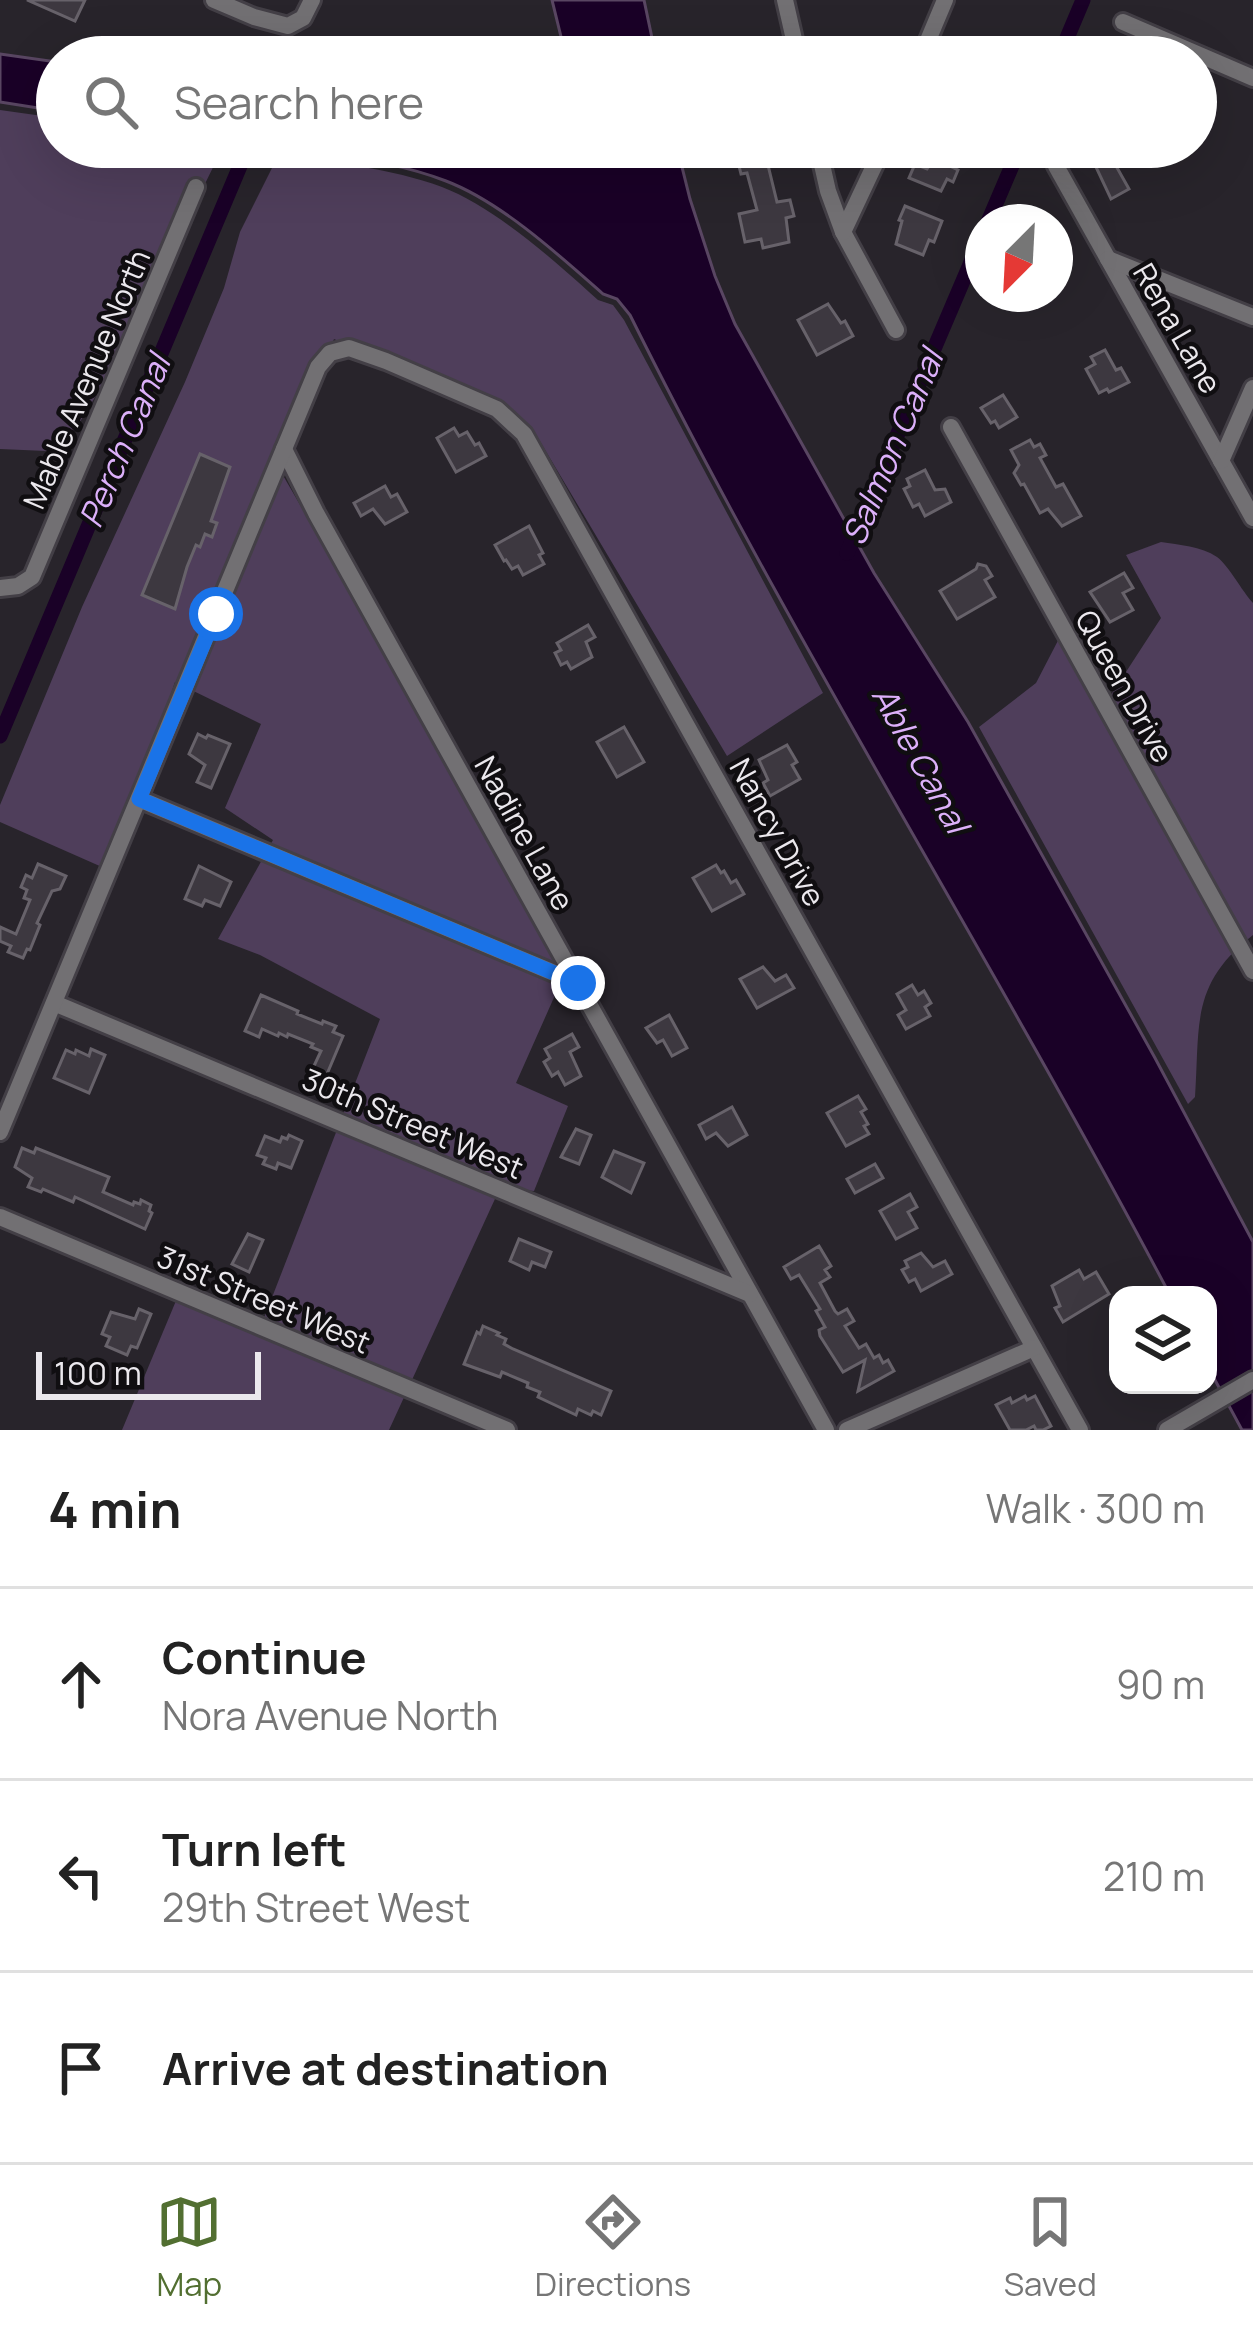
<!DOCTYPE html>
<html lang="en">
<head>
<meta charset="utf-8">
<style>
	body { margin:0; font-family:Manrope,sans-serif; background:#f6f6f6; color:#222 }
	.controls { position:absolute; right:36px; bottom:36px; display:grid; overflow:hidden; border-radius:24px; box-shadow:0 12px 48px #0002 }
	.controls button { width:108px; height:108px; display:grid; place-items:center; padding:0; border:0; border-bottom:3px solid #e0e0e0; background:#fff; color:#222; font:60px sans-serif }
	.compass { position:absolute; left:965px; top:204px; width:108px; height:108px; border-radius:50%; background:#fff; box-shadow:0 12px 48px #0002; rotate:204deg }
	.scale { position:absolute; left:36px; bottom:30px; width:225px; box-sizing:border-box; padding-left:12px; border:6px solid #ebe8ed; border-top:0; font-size:33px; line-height:42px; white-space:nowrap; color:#ebe8ed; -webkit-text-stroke:9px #100e11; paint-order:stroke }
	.stop { position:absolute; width:36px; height:36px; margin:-27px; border:9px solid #1a73e8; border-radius:50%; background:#fff }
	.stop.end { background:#1a73e8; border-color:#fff; box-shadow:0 3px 12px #0008 }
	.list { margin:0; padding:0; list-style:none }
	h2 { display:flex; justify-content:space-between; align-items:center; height:156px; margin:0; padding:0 48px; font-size:51px }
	h2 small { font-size:39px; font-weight:400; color:#767676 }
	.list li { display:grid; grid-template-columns:78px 1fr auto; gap:36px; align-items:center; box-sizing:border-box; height:192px; padding:0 48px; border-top:3px solid #e0e0e0 }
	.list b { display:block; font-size:45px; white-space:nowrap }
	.list p { margin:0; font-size:39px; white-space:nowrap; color:#767676 }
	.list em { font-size:39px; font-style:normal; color:#767676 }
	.icon { flex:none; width:66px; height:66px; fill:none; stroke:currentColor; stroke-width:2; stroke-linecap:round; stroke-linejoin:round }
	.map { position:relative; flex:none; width:1253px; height:1430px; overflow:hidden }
	.search { position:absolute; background:#fff; box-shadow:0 12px 48px #0002; left:36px; right:36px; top:36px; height:132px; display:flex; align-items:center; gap:30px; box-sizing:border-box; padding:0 42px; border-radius:66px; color:#767676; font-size:45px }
	.sheet { height:732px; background:#fff }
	nav { display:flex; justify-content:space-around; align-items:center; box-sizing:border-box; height:168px; border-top:3px solid #e0e0e0; background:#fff; font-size:33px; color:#767676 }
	nav a { display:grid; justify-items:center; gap:6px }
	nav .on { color:#526f31 }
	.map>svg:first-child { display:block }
	.green { fill:#4f3e5b }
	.water { fill:#1a0127; stroke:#594662; stroke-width:3 }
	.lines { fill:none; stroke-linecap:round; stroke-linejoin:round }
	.canal { stroke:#1a0127; stroke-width:15 }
	.building { fill:#3d3840; stroke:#67626a; stroke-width:3 }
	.minor-casing { stroke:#433f46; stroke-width:22 }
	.minor { stroke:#727073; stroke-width:16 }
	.route { stroke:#1a73e8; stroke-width:15 }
	.labels { text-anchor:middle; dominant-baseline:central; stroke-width:9; stroke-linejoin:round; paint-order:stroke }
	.street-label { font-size:30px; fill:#ebe8ed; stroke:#100e11 }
	.water-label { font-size:33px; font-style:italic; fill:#dcb0fa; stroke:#100e11 }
</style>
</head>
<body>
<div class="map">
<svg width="1253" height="1430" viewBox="0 0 1253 1430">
	<rect width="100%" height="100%" fill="#28242b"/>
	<g class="green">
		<polygon points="0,110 57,118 57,147 223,147 121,355 73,433 46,451 0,449"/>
		<path d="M279,154C332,163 391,168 442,187C495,207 556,262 598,300L613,305L624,320L823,693L727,756L532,428L334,339L281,472L568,966L516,1083L568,1106L534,1191L500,1188L389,1430H122L178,1296L259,1331L380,1019L260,955L218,939L273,840L225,808L261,724L175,682L111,871L0,822V805L82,607L185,382L224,288L240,232Z"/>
		<path d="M1161,542C1179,545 1201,546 1217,557C1229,566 1241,590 1253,603V935C1190,984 1200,1025 1195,1097L1188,1104L979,727L1036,683L1064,629L1111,695L1161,618L1126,555Z"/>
	</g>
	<g class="water">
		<polygon points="552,0 644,0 656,57 566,57"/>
		<polygon points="0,54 57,62 57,111 0,102"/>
		<path d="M283,147H557L572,150L580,147H677L690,199L715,276L735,324L874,573L968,722L1155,1058L1253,1242V1430H1242L1208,1367V1295H1170C996,965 796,649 630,315L617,299L603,294C559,255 501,202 446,181C395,161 337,156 283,147Z"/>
	</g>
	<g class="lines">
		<g class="canal">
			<polyline points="1059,57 1083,0"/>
			<polyline points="988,222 1020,147"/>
			<polyline points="847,553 983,234"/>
			<polyline points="0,736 248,147"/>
		</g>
	</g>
	<g class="building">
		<polygon points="27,0 85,0 75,21"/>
		<polygon points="752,38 754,53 743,55 744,57 705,57 703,47"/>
		<polygon points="772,147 775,159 767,161 777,202 790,200 794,216 786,218 789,242 763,248 761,239 745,242 739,214 757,210 747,173 741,174 736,154"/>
		<polygon points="938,154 955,161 952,167 958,170 953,182 947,179 941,191 909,178 915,164 927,169"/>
		<polygon points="1111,157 1129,189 1111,199 1095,165"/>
		<polygon points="905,206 942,221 934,242 929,240 923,255 896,244 902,221 899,220"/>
		<polygon points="828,304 841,323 845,321 853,336 817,355 798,320"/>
		<polygon points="1105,350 1116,370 1121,368 1129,382 1109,392 1107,389 1099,393 1086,369 1095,364 1091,357"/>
		<polygon points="1003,395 1017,417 999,428 995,421 991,423 981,408"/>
		<polygon points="454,428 459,436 467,432 475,445 479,443 486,456 456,472 437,438"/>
		<polygon points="1030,440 1034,447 1040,444 1046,455 1040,458 1056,487 1063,484 1081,516 1062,526 1048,509 1040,513 1024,484 1021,485 1014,473 1019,465 1011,450"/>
		<polygon points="200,454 230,467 211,521 217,523 212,537 205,534 200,547 196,545 187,567 175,609 142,595"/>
		<polygon points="925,470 935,490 945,489 951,502 925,516 919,504 913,507 904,489 910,486 907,479"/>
		<polygon points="385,486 391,497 397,494 407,512 385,524 373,509 361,516 354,503"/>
		<polygon points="529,526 543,553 539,555 544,564 523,575 518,566 512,569 506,560 504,561 495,545"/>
		<polygon points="978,564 986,566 992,576 985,580 995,597 957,619 940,591 976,569"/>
		<polygon points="1124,573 1133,588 1123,593 1133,610 1110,622 1090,592"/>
		<polygon points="588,625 595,637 586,642 592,657 571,669 567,662 561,665 555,653 561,650 557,643"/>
		<polygon points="624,727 644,762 617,777 597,742"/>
		<polygon points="198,734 206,738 208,735 230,744 211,788 197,782 205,765 189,754"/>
		<polygon points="787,745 797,762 792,765 800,779 770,796 763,783 768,780 759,760"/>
		<polygon points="38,864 66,876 60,889 52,891 37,923 40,925 30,950 27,949 23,958 8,952 11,946 0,941 0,927 16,934 30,900 24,898 27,890 21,887 26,875 32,878"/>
		<polygon points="716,865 721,873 724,871 731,883 736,880 744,894 712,911 693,878"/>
		<polygon points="199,866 231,882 220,906 205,900 202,906 185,899"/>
		<polygon points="763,967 775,981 786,975 794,988 757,1008 740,979"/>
		<polygon points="912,985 918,995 924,991 931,1003 925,1007 930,1016 906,1029 898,1015 906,1010 897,994"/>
		<polygon points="261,995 298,1011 297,1014 322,1024 323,1021 336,1026 333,1032 343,1036 327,1074 313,1068 321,1051 311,1047 313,1044 288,1034 287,1037 279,1033 278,1036 262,1029 259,1037 245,1031"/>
		<polygon points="669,1015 687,1048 672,1056 663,1040 657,1043 646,1028"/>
		<polygon points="572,1034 579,1047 570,1052 581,1076 565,1085 558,1072 552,1076 544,1062 550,1058 545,1049"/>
		<polygon points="91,1049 105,1055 89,1093 54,1078 66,1050 75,1054 76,1050 89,1056"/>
		<polygon points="858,1096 866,1109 861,1112 868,1124 864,1126 869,1134 846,1146 827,1113"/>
		<polygon points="732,1107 747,1135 728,1146 716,1133 706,1139 699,1125"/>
		<polygon points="576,1129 591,1135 579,1164 561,1157"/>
		<polygon points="289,1135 302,1141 291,1168 278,1163 276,1169 263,1164 266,1158 257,1155 265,1136 280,1142 282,1137 287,1139"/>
		<polygon points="22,1148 34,1153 36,1148 109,1177 103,1192 133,1205 134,1202 140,1204 141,1200 151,1205 149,1211 152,1213 145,1229 75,1197 73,1202 43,1189 41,1192 28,1187 32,1178 15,1167"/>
		<polygon points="614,1151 644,1163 631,1193 602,1177"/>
		<polygon points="875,1164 883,1178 855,1193 847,1179"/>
		<polygon points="910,1194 917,1207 908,1212 917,1228 896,1239 880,1211"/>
		<polygon points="248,1234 263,1240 249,1272 232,1264"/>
		<polygon points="519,1239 551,1252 545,1267 532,1262 529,1270 510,1261"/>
		<polygon points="819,1246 831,1266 825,1270 830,1277 820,1283 835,1311 838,1314 847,1309 854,1321 845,1326 859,1348 866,1344 874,1358 879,1355 883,1363 888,1360 894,1371 858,1391 865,1360 843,1372 820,1336 819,1330 825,1327 816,1311 820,1309 799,1275 791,1279 784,1267"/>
		<polygon points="921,1253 933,1267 945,1261 952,1274 921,1291 915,1279 909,1282 902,1270 908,1267 905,1261"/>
		<polygon points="1079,1270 1084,1279 1096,1272 1109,1294 1063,1322 1055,1308 1060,1306 1052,1286"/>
		<polygon points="139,1309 151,1314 137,1348 131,1346 127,1355 106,1346 110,1337 102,1334 111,1312 135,1319"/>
		<polygon points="483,1326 499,1333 497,1335 506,1339 504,1344 513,1349 611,1391 601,1415 593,1411 591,1415 578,1409 576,1415 538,1397 540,1392 527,1387 528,1383 502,1372 500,1377 464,1364 477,1332 480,1334"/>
		<polygon points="1025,1396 1027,1400 1035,1396 1051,1426 1043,1430 1036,1430 1034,1426 1026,1430 1010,1430 996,1405 1010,1398 1012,1403"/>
	</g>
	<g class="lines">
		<defs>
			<g id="minor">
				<polyline points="214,0 254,17 288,26 303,18 312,0"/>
				<polyline points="785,0 798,57"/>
				<polyline points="1123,22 1253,78"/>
				<polyline points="921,57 945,0"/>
				<polyline points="818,147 828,191 843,232 896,330"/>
				<polyline points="1056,166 1253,518"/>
				<polyline points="843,232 883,147"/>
				<polyline points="1108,259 1253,317"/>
				<polyline points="951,427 1253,971"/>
				<polyline points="284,449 316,513 826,1430"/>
				<polyline points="1221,461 1253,388"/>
				<polyline points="0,588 18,586 32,577 196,187"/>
				<polyline points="139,799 578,983"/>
				<polyline points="54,1003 750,1294"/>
				<polyline points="0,1132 318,367 330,353 349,348 386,361 497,409 524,434 1080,1430"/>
				<polyline points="0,1217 507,1430"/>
				<polyline points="847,1430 1034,1348"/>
				<polyline points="1167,1430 1253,1380"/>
			</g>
		</defs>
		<use href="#minor" class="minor-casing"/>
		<use href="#minor" class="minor"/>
	</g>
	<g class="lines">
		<polyline class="route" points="216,614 139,799 578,983"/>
	</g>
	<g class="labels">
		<g class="street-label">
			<text transform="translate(1178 328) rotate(60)">Rena Lane</text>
			<text transform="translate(86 379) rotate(-67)">Mable Avenue North</text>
			<text transform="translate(1125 686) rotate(61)">Queen Drive</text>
			<text transform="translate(778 832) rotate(61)">Nancy Drive</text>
			<text transform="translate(525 833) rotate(61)">Nadine Lane</text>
			<text transform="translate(413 1123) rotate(23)">30th Street West</text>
			<text transform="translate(264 1299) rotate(23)">31st Street West</text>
		</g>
		<g class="water-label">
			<text transform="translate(124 441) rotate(-67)">Perch Canal</text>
			<text transform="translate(892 447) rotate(-67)">Salmon Canal</text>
			<text transform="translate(921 759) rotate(61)">Able Canal</text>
		</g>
	</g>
</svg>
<div class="controls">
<button><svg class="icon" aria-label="layers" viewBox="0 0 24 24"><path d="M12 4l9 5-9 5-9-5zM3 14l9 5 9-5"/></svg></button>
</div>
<svg class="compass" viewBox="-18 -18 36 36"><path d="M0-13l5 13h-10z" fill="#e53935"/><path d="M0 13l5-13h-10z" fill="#767676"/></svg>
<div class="scale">100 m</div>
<div class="stop" style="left:216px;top:614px"></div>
<div class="stop end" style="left:578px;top:983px"></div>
<div class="search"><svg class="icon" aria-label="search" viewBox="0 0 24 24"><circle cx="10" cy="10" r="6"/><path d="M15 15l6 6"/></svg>Search here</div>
</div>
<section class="sheet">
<h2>4 min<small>Walk · 300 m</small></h2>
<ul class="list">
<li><svg class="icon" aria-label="ahead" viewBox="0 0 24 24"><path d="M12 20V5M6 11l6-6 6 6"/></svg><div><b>Continue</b><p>Nora Avenue North</p></div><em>90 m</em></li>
<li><svg class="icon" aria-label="left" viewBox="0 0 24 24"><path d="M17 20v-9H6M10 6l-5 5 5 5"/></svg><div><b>Turn left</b><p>29th Street West</p></div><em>210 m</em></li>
<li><svg class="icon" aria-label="arrive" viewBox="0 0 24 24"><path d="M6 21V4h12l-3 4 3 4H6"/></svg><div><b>Arrive at destination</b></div></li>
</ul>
</section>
<nav>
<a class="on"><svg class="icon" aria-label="map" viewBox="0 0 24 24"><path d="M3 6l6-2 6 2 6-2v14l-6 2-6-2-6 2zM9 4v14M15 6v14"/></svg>Map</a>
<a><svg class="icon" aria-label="directions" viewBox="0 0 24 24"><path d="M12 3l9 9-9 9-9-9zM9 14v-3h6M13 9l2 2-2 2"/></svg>Directions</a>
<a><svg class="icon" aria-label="saved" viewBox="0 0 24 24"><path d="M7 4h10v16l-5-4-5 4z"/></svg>Saved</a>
</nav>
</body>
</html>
